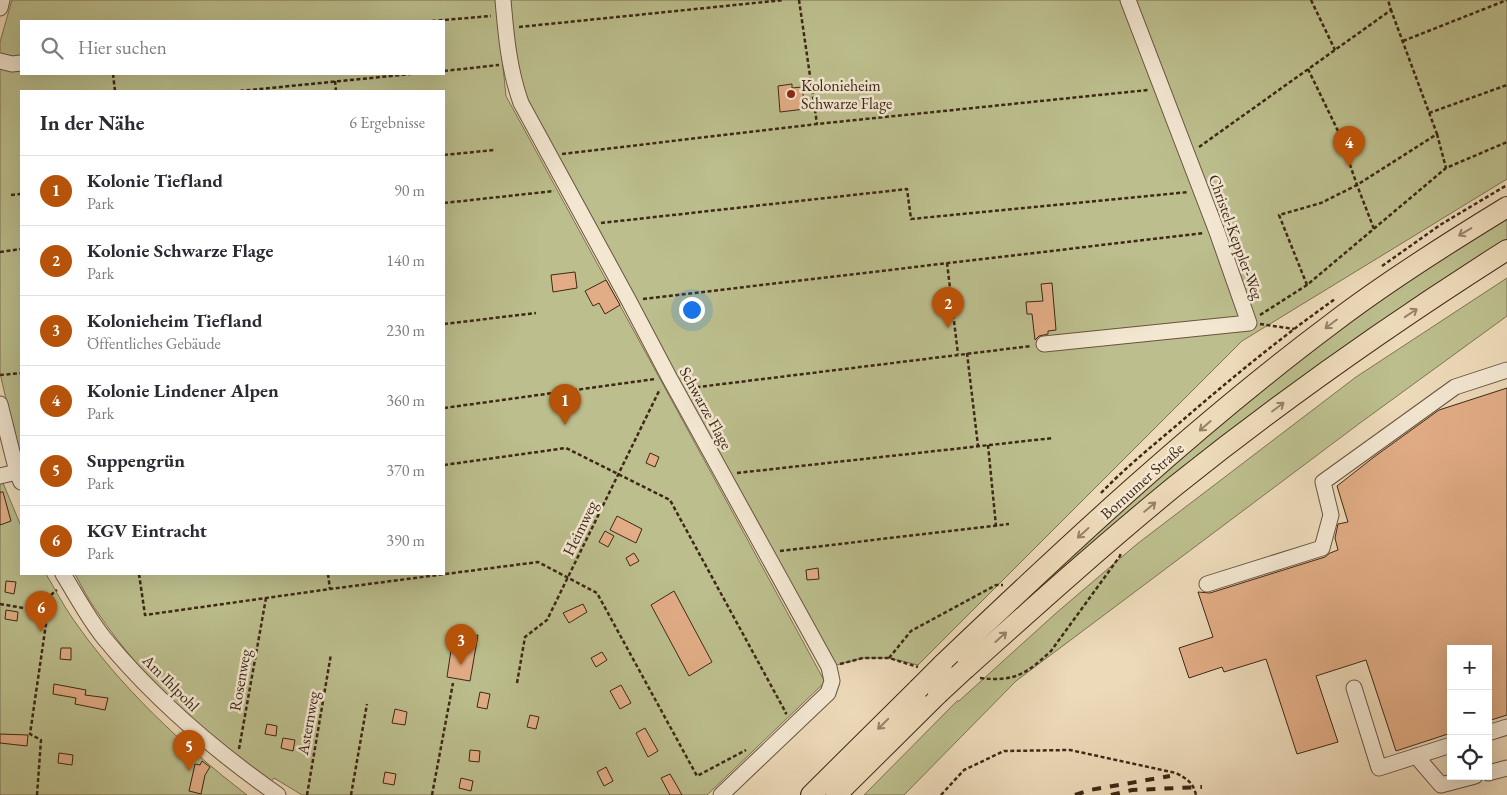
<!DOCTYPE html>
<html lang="de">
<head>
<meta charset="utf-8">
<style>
	body { margin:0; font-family:"EB Garamond",serif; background:#f7f7f7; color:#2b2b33 }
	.controls { position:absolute; right:15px; bottom:15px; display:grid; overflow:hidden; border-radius:0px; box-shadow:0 5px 20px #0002 }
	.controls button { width:45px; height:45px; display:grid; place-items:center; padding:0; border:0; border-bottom:1px solid #e1e1e2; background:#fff; color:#2b2b33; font:25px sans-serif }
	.you { position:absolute; left:691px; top:309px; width:18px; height:18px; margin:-12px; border:4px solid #fff; border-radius:50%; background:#1a73e8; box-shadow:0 0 0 8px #1a73e833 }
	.badge { display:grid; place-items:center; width:32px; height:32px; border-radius:50%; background:#b45309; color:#fff; font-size:16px; font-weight:700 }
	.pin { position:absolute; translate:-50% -41px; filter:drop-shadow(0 1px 2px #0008) }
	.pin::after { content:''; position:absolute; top:26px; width:18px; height:15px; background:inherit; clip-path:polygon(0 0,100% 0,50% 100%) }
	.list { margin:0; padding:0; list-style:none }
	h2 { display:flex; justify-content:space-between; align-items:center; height:65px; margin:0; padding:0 20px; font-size:21px }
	h2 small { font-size:16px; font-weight:400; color:#7c7c81 }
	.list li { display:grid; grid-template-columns:32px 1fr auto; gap:15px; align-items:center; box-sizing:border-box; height:70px; padding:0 20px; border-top:1px solid #e1e1e2 }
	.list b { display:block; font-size:19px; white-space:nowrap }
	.list p { margin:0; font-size:16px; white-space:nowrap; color:#7c7c81 }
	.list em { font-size:16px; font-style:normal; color:#7c7c81 }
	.icon { flex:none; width:28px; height:28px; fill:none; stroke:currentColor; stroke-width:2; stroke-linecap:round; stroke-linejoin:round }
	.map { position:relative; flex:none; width:1507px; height:795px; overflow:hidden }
	.search { position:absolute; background:#fff; box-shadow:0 5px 20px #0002; left:20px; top:20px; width:425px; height:55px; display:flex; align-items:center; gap:12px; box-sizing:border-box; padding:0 18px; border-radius:0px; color:#7c7c81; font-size:19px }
	.panel { position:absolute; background:#fff; box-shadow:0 5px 20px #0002; left:20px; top:90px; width:425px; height:485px; border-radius:0px }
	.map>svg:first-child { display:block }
	.green { fill:#bcbe8d; stroke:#7d7352; fill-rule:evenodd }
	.building { fill:#e2ad86; stroke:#3e2816 }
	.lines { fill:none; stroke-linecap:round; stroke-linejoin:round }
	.minor-casing { stroke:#6a543f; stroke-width:17 }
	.major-casing { stroke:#3e2816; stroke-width:22 }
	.path { stroke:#3e2816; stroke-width:2.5; stroke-dasharray:4 2.5; stroke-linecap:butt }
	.minor { stroke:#f3e7d2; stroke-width:15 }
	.major { stroke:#eddab9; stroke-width:20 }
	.rail { stroke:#3e2816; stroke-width:4; stroke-dasharray:9 9; stroke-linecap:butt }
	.major-bridge-casing { stroke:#3e2816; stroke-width:22; stroke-linecap:butt }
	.major-bridge { stroke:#eddab9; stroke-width:20 }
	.oneway { stroke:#968168 }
	.poi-dot { fill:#8f2418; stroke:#f3e7d2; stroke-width:2 }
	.labels { text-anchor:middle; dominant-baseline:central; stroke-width:5; stroke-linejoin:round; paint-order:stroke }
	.poi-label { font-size:16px; fill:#3e2816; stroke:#f3e7d2; text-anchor:start }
	.street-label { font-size:16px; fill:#3e2816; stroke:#f3e7d2 }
</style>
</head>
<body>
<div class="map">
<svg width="1507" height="795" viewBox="0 0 1507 795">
	<rect width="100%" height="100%" fill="#eddab9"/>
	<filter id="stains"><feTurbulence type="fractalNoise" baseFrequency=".004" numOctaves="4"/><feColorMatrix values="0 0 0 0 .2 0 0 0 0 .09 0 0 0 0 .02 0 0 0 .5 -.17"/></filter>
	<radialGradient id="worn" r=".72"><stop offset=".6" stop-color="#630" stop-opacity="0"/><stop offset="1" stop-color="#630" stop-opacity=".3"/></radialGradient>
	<g class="green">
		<path d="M12,0H496L506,96L825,682L707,795H302L274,778L269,784C206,735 143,680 98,613C89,601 82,587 75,574H444V91H21V465L0,373V42ZM21,21H444V74H21Z"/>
		<polygon points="503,0 1507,0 1507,179 1242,341 918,665 889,658 863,658 829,667 521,103"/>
		<polygon points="1507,215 1507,241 957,664 1098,528 1249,397 1415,272"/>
		<polygon points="1507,278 1507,316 1360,423 1016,681 904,795 864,795 957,701 959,701 1055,614 1137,544 1356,377"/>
		<path d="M3,483L21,526V574H46C55,589 63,605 73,619C120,687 182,745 247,795H0V484Z"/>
	</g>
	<g class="building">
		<polygon points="792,84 792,88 802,87 805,109 780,112 778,86"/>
		<polygon points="575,272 577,288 553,292 551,275"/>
		<polygon points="606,280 620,305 605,314 599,303 593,306 585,291"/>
		<polygon points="1052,283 1056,330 1048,331 1048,334 1039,336 1035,340 1032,314 1027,314 1026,302 1043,301 1041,284"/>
		<polygon points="1507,388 1507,715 1488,721 1488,649 1451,649 1451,733 1396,751 1366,660 1316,676 1338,742 1297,754 1266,659 1224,672 1222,667 1189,678 1179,648 1213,637 1198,592 1210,593 1325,557 1330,553 1338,550 1335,538 1338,524 1348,522 1337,486 1374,457 1439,410"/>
		<polygon points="650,453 659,457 655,467 646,463"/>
		<polygon points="0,492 3,492 11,521 0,525"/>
		<polygon points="617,516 642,529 636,543 610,530"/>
		<polygon points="605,531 614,536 608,547 599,542"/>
		<polygon points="634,553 639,561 630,566 626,558"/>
		<polygon points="818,568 819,579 807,580 806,570"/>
		<polygon points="6,581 16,582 14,594 5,592"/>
		<polygon points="674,591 712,662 689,676 651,605"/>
		<polygon points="583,604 587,612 569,623 563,613"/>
		<polygon points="6,610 18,612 17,621 5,619"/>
		<polygon points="478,635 470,681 447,677 451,650 457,651 459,639"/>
		<polygon points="61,648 71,648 71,660 60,659"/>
		<polygon points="602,652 607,660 596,667 591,658"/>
		<polygon points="54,684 86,690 85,695 108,698 105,710 75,704 76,698 53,694"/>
		<polygon points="621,685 631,703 620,709 610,691"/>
		<polygon points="480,692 490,694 487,709 477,707"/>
		<polygon points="395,709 407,712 405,725 392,723"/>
		<polygon points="530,715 539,717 536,729 527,727"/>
		<polygon points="267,724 277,726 276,736 265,734"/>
		<polygon points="645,728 658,751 648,757 636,733"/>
		<polygon points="0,734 28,735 27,746 0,743"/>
		<polygon points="283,738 295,740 293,751 281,748"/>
		<polygon points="470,750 480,751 479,762 469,761"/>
		<polygon points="59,753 73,755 72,765 58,763"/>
		<polygon points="202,761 210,767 205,775 201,794 189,791 195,764 200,765"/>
		<polygon points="606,767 613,781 604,786 597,772"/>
		<polygon points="385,772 396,774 394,785 383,783"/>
		<polygon points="670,774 677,786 682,795 670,795 661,778"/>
		<polygon points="461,778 473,781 471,791 459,788"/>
	</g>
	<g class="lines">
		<defs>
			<g id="minor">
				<path d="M503,0C506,35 509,70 521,103L629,301L669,377L829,667L832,681L828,693L721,795"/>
				<polyline points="0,8 2,0"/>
				<polyline points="0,61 12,64 21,63"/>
				<polyline points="1044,344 1249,323 1217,232 1128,0"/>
				<polyline points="0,404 17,472"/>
				<polyline points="0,476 17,472 21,482"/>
				<path d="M63,574C76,595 88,618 104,638C154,699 214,750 278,795"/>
				<polyline points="1207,584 1322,548 1331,515 1323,482 1455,387 1507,370"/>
				<polyline points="1354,688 1379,768 1451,745"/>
				<polyline points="1488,733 1507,727"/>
				<polyline points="1416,756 1441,785 1475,776"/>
				<polyline points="1488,773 1507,768"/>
			</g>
			<g id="major">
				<path d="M942,665C1068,545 1195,426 1334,322C1389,280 1448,243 1507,207"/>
				<path d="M965,669C1034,607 1103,545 1175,486C1281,401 1392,323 1507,250"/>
				<polyline points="811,795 918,689"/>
				<polyline points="836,795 938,694"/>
			</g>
		</defs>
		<use href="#minor" class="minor-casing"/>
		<use href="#major" class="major-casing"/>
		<g class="path">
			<polyline points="799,0 817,124"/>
			<polyline points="1311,0 1335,50"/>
			<polyline points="432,21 491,16"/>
			<polyline points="519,27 784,0"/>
			<polyline points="1403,41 1507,0"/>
			<polyline points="1308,69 1339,133 1357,185 1374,229"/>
			<polyline points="444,71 499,65"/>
			<polyline points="113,74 115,91"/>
			<polyline points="335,81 336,91"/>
			<polyline points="240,91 411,74"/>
			<polyline points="1429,113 1507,85"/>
			<polyline points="1437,134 1446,168"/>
			<polyline points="1199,147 1391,10 1388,0"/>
			<polyline points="562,154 817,124 1148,90"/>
			<polyline points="444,155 494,150"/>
			<polyline points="11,195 21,194"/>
			<polyline points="444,203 554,191"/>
			<polyline points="601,223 907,189 911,219 1189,192"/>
			<polyline points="0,252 21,249"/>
			<polyline points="947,263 958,354"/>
			<polyline points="1382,266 1440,225 1507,185"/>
			<polyline points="1307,285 1279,215 1321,203 1357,185 1437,134 1391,10"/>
			<polyline points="643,299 1204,233"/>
			<polyline points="1260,315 1307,285 1446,168 1507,142"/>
			<polyline points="444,324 536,313"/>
			<polyline points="1260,324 1294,329"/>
			<polyline points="967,353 978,446"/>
			<polyline points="0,375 21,373"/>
			<polyline points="690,388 1031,346"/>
			<polyline points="444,408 655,379"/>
			<polyline points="988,445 996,526"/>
			<polyline points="444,465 566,448 670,500 786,713 785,714"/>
			<polyline points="737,473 1053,438"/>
			<path d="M1101,493C1124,469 1151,447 1177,425C1228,381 1280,338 1335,299"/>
			<polyline points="780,551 1009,524"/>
			<polyline points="139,574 145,615 330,589 538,562 597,593 697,776 746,750"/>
			<polyline points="328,574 330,589"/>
			<polyline points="0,604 47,612"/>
			<polyline points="889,658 911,631 996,585 1003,585"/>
			<polyline points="840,664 863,658 889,658 918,667"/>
			<path d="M980,678C1015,682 1026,674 1051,651L1120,556L1121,552"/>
			<polyline points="517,683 525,637 547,620 660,389"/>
			<polyline points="239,749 266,598"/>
			<polyline points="37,795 41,740 30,734 49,603 52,594 57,590"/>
			<polyline points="307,795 331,654"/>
			<polyline points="351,795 367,704"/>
			<polyline points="432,795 453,683"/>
			<path d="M941,795L964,770L1004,751L1070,750L1176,773C1187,779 1193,782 1196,795"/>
		</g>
		<use href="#minor" class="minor"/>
		<use href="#major" class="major"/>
		<g class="rail">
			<polyline points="1075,795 1090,790 1170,776"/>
			<polyline points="1111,795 1132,790 1202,787"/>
		</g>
		<defs>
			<g id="major-bridge">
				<polyline points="918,689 942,665"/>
				<polyline points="938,694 965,669"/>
			</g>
		</defs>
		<use href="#major-bridge" class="major-bridge-casing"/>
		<use href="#major-bridge" class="major-bridge"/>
	</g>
	<defs><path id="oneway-shaft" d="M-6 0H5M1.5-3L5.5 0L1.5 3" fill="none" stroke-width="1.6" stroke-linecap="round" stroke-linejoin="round" transform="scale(1.25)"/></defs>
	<g class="oneway">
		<use href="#oneway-shaft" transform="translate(1465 232) rotate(149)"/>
		<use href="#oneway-shaft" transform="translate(1411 313) rotate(-34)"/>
		<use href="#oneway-shaft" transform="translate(1331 324) rotate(143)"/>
		<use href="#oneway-shaft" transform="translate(1278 407) rotate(-37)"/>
		<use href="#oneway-shaft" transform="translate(1205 426) rotate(139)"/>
		<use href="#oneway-shaft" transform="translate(1150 507) rotate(-40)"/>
		<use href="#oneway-shaft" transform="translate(1083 533) rotate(138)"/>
		<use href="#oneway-shaft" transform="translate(1001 637) rotate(-42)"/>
		<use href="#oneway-shaft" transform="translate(883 724) rotate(135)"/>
	</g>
	<circle class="poi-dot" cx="791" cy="94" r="5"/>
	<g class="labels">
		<g class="poi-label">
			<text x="801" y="85">Kolonieheim<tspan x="801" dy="18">Schwarze Flage</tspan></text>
		</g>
		<g class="street-label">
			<text transform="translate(1236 237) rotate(70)">Christel-Keppler-Weg</text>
			<text transform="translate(706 408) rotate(61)">Schwarze Flage</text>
			<text transform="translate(1142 481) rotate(-42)">Bornumer Straße</text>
			<text transform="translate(580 528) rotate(-64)">Heimweg</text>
			<text transform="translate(240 680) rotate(-80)">Rosenweg</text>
			<text transform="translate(171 683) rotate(45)">Am Ihlpohl</text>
			<text transform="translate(308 723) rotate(-80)">Asternweg</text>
		</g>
	</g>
	<rect width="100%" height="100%" filter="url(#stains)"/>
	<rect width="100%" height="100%" fill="url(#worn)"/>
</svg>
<div class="controls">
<button>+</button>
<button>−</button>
<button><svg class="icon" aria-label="locate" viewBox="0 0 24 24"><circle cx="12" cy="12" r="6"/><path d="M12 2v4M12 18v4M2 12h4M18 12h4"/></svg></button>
</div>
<div class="you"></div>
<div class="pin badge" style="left:565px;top:425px">1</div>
<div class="pin badge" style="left:948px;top:328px">2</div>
<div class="pin badge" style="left:461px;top:665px">3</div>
<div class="pin badge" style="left:1349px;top:167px">4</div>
<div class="pin badge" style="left:189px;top:771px">5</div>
<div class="pin badge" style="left:41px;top:632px">6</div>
<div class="search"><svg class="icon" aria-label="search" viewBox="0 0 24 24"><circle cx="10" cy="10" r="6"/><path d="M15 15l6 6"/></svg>Hier suchen</div>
<section class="panel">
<h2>In der Nähe<small>6 Ergebnisse</small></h2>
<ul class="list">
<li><span class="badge">1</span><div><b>Kolonie Tiefland</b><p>Park</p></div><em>90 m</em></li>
<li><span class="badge">2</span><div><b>Kolonie Schwarze Flage</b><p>Park</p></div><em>140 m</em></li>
<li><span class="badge">3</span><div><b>Kolonieheim Tiefland</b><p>Öffentliches Gebäude</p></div><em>230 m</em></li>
<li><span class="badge">4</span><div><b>Kolonie Lindener Alpen</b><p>Park</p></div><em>360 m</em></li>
<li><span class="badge">5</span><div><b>Suppengrün</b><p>Park</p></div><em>370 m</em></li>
<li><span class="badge">6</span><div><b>KGV Eintracht</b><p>Park</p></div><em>390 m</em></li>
</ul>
</section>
</div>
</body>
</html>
